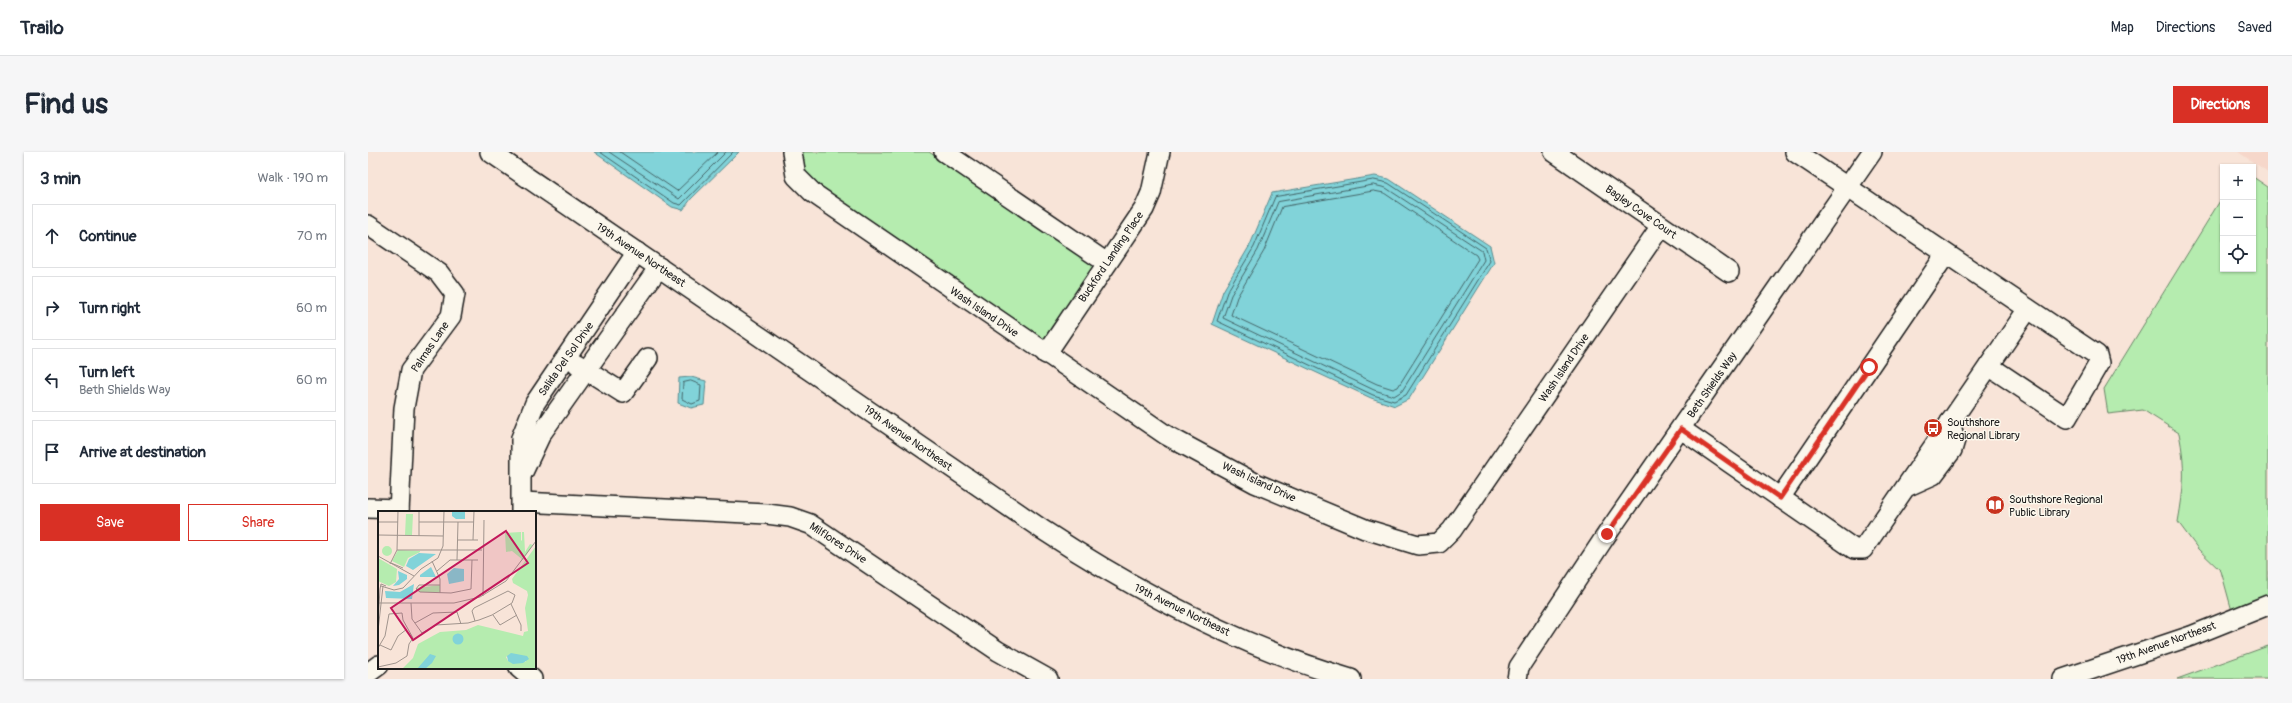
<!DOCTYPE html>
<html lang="en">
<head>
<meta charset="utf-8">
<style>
	body { margin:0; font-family:Pangolin,sans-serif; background:#f6f6f7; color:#1f2937 }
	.controls { position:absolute; right:12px; top:12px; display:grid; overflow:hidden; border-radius:0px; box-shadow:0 1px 3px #0004 }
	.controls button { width:36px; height:36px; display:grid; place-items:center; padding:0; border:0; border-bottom:1px solid #e0e1e3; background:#fff; color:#1f2937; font:20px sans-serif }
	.stop { position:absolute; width:12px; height:12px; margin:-9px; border:3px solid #d93025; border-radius:50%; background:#fff }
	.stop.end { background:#d93025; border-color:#fff; box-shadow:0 1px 4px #0008 }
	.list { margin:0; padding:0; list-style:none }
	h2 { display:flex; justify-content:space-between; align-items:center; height:52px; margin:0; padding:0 16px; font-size:17px }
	h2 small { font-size:13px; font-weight:400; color:#747a83 }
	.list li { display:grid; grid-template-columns:26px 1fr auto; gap:12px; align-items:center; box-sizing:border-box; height:64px; margin:0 8px 8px; padding:0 8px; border:1px solid #e0e1e3; border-radius:0px }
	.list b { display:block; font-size:15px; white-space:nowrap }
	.list p { margin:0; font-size:13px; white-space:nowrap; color:#747a83 }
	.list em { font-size:13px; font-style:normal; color:#747a83 }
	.actions { display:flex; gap:8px; padding:12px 16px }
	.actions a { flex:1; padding:9px 0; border:1px solid #d93025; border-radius:0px; text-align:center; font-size:14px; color:#d93025 }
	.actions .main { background:#d93025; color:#fff }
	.icon { flex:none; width:22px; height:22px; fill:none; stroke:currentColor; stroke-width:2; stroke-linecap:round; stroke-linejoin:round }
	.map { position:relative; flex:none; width:1900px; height:527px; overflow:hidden; border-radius:0px }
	header { display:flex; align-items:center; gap:24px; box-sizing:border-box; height:56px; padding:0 20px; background:#fff; border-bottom:1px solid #e0e1e3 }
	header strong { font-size:19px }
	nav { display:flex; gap:22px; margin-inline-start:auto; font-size:14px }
	.intro { display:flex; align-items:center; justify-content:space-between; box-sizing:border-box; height:96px; padding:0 24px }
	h1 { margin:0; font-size:28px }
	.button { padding:10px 18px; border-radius:0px; background:#d93025; color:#fff; font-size:14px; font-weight:700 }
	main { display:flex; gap:24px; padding:0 24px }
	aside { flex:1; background:#fff; border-radius:0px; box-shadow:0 1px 3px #0004 }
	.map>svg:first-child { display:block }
	.built { fill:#f6d7ca }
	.green { fill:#b5ecaf; stroke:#688466 }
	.water { fill:#81d3d9; stroke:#598a8d }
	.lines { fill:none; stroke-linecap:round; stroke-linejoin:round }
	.shore { stroke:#446568; stroke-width:1 }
	.minor-casing { stroke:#1c1c1c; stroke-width:22 }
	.minor { stroke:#fbf7ec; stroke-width:19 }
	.route { stroke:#d93025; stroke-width:5 }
	.labels { text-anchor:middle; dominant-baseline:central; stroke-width:3; stroke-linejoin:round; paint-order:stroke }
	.street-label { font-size:11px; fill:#1c1c1c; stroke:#fbf7ec }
	.poi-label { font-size:11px; fill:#1c1c1c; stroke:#fbf7ec; text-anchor:start }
	.inset-road { fill:none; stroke:#a0948d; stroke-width:1 }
	.view { fill:#c2185b; fill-opacity:0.15; stroke:#c2185b; stroke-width:2 }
	.inset-edge { fill:none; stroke:#1c1c1c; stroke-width:2 }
</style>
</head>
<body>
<header>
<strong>Trailo</strong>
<nav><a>Map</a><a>Directions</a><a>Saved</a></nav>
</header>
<div class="intro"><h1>Find us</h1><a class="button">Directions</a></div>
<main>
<aside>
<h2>3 min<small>Walk · 190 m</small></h2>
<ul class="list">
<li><svg class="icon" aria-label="ahead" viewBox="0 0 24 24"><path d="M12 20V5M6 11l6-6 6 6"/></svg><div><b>Continue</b></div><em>70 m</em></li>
<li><svg class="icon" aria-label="right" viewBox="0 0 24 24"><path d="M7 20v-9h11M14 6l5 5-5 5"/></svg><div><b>Turn right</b></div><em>60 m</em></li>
<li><svg class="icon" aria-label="left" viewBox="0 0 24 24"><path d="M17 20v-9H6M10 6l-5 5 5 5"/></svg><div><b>Turn left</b><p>Beth Shields Way</p></div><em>60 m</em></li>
<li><svg class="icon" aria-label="arrive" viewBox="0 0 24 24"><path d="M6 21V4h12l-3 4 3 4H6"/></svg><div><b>Arrive at destination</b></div></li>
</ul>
<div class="actions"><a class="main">Save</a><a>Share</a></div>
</aside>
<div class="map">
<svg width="1900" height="527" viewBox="0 0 1900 527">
	<rect width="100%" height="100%" fill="#f8e4d8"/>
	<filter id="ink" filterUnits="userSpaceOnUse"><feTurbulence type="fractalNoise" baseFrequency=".025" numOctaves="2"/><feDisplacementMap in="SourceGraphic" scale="8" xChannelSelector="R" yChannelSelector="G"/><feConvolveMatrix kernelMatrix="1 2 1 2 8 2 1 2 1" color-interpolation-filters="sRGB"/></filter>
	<g filter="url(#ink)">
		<polygon class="built" points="1870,0 1900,0 1900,20"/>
		<g class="green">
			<polygon points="432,0 561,0 728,114 676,190 450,34 436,19"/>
			<path d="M1885,25L1900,35V444L1864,459L1853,419L1830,397L1810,370C1816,336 1818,316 1811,281L1775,258L1740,262L1736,237L1855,44V117H1885Z"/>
			<polygon points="1900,494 1900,527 1809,527"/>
		</g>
		<g class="water">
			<polygon points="226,0 371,0 323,47 315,58 304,55"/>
			<polygon points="1007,24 1021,27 1122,94 1126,111 1041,247 1027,254 1003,246 844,172 855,139 882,93 904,41"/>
			<polygon points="323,225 338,229 336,253 323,256 310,251 311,226"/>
		</g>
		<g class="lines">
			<g class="shore">
				<polyline points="232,0 306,51 313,53 365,0"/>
				<polyline points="241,0 311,47 358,0"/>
				<polyline points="252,0 309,39 350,0"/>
				<polygon points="1006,28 1020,31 1118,96 1122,109 1038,243 1026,249 1005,243 849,169 859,140 886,95 907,45"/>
				<polygon points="1006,33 1018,36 1114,99 1116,108 1034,239 1026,244 1006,238 855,166 863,143 890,98 910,50"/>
				<polygon points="1006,39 1016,41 1108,103 1110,107 1030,235 1025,237 1009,232 863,163 869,145 896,99 914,55"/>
				<polygon points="323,229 333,233 332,249 324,252 314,247 315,231"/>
			</g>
			<defs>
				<g id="minor">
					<path d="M122,0L675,378C771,441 873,495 983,527"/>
					<polyline points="424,0 428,24 445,41 798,283 887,331 997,377 1050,393 1071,391 1084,378 1293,74"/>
					<polyline points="576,0 739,111"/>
					<polyline points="1186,0 1361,120"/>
					<polyline points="1427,0 1729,203 1731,211 1699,266 1621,214"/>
					<polyline points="0,73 71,121 87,142 83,164 43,218 36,256 31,360"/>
					<polyline points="678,202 776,57 783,41 792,0"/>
					<polyline points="209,212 255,241 280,206"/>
					<polyline points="1313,277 1486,397 1495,397 1660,157"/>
					<polyline points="155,320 173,282 291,115"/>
					<polyline points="1538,335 1565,323 1584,298 1587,288 1582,270"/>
					<polyline points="1412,346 1578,102"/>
					<polyline points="154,350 399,362 422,365 442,372 630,499 680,527"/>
					<polyline points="0,356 31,357"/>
					<polyline points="153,360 153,286 167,251 269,100"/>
					<polyline points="151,516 164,527"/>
					<polyline points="0,521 11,513"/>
					<polyline points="1149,527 1151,515 1239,382 1504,0"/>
					<polyline points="1695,527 1823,484 1900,453"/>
				</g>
			</defs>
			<use href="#minor" class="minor-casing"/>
			<use href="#minor" class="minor"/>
		</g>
	</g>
	<g class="lines" filter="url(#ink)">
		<polyline class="route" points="1239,382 1313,277 1412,346 1501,215"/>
	</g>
	<defs>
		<symbol id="bus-disc" viewBox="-11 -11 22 22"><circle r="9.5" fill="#c8321e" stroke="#fbf7ec"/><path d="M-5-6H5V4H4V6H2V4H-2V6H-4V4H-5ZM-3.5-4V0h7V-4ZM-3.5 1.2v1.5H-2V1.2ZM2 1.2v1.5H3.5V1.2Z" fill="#fff"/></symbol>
		<symbol id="library-disc" viewBox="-11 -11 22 22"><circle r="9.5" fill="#c8321e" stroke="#fbf7ec"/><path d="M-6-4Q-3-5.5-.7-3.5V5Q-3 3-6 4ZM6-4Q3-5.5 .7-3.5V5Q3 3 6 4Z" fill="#fff"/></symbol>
	</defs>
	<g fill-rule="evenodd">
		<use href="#bus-disc" x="1554" y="265" width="22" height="22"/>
		<use href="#library-disc" x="1616" y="342" width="22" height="22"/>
	</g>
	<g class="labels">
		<g class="street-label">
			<text transform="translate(1273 60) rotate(35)">Bagley Cove Court</text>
			<text transform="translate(273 103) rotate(34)">19th Avenue Northeast</text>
			<text transform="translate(743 105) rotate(-56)">Buckford Landing Place</text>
			<text transform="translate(616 160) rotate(34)">Wash Island Drive</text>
			<text transform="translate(62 195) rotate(-56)">Palmas Lane</text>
			<text transform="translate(198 207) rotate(-55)">Salida Del Sol Drive</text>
			<text transform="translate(1196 216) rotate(-56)">Wash Island Drive</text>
			<text transform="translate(1344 233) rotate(-55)">Beth Shields Way</text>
			<text transform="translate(540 286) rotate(35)">19th Avenue Northeast</text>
			<text transform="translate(891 330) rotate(25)">Wash Island Drive</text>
			<text transform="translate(470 391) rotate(33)">Milflores Drive</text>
			<text transform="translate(814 458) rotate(26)">19th Avenue Northeast</text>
			<text transform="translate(1798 491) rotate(-20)">19th Avenue Northeast</text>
		</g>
		<g class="poi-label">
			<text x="1579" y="270">Southshore<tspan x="1579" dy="13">Regional Library</tspan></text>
			<text x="1641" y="347">Southshore Regional<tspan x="1641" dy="13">Public Library</tspan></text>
		</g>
	</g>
	<g transform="translate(10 359)">
		<rect width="158" height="158" fill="#f8e4d8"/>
		<path d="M28,3H35L34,24H27ZM143,21V29L144,30V21H146L147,41L152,33L155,34L145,49L134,40L128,41L127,22ZM4 40a5 5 0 1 1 10 0a5 5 0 1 1-10 0ZM158,35V158H24L35,147L40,133L62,121L88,119L100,114L145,125L146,121L150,120L147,97L150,84L149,80L135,72L134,68ZM133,143L143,145L148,151L130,150L128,146ZM20,39L42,40V41L30,47L26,56L14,50ZM0,47L19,58L18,71L11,75L0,70ZM62,74V81H42L38,77Z" fill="#b5ecaf" fill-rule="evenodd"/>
		<path d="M74,0H87V8H78L74,5ZM41,42L58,43L35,59L28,55L31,48ZM53,56L58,66H42V64ZM76,57L86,58V70L71,73L69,63ZM20,60L29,64V68L21,74L15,75L21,68ZM36,73L34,88L8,87L7,80L22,81ZM74.5 128a5.5 5.5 0 1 1 11 0a5.5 5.5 0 1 1-11 0ZM133,142L149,145L151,148L145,152L135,153L130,150L129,145ZM52,143L58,145L54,152L47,158H39Z" fill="#81d3d9"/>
		<path class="inset-road" d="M0,11H20M41,11H96M0,24L65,25M41,25V0M80,29H100M95,29L96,0M19,39H104M0,45L36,65M79,49L80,11M54,50L62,68V82M13,52L25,57M12,53L19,39L20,0M59,60L72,49H100M62,74H41L38,78L42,81L73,82L93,78L94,49M3,75L16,79L25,77L43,58L60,47L65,35L66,0M105,85L106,9M0,92H76L102,86L128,70L158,30M33,92L34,108L44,122L58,114L90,112L97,110L101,109L114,104L134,92L137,84L130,80L96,97L94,100L97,110M133,93L143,114V120M115,104L122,114L139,104M0,111L2,78L3,73L8,75M37,112L55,102L79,101L83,113M0,120L5,75M2,134L13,139L20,125L29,118M0,137L7,125L11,103L24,102L25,109L35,127L31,133L29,145L18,152L0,156"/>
		<path class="view" d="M128,20L150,52L35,129L13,97Z"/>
		<rect width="158" height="158" class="inset-edge"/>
	</g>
</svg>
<div class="controls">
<button>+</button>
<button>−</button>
<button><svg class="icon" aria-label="locate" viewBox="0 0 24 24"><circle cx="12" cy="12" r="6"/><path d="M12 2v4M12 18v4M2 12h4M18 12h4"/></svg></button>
</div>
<div class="stop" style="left:1501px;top:215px"></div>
<div class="stop end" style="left:1239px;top:382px"></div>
</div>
</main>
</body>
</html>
